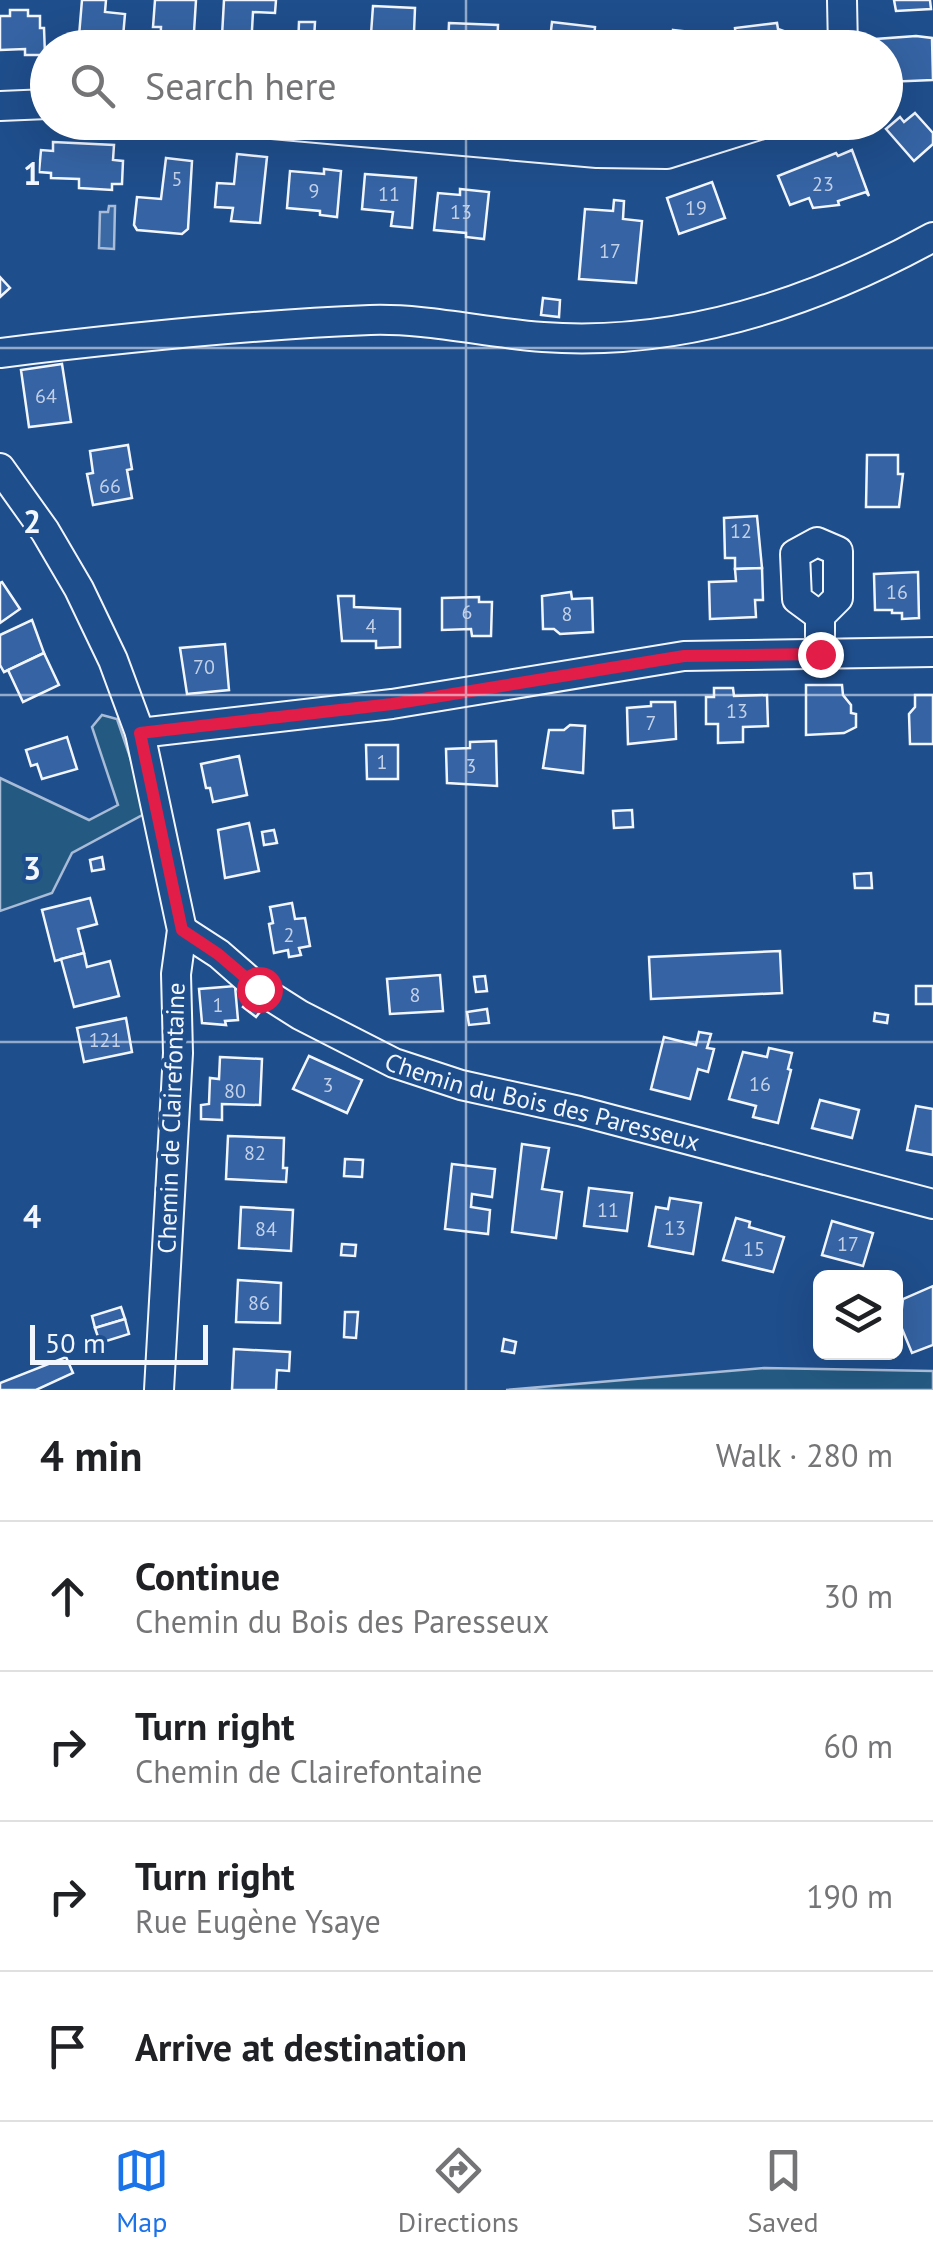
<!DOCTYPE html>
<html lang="en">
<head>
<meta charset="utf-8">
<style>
	body { margin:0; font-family:"PT Sans",sans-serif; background:#f2f2f2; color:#202124 }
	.controls { position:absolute; right:30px; bottom:30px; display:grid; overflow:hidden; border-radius:15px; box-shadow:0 10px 40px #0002 }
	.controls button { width:90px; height:90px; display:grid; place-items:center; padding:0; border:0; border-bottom:2px solid #e0e0e0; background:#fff; color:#202124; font:50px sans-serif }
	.scale { position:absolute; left:30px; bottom:25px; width:178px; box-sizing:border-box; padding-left:10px; border:5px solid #f2f6ff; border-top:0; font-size:28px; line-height:35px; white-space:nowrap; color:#f2f6ff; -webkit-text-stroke:8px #1f4e8c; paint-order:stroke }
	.stop { position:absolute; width:30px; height:30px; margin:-22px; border:8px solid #e11d48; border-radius:50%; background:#fff }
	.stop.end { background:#e11d48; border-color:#fff; box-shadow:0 2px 10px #0008 }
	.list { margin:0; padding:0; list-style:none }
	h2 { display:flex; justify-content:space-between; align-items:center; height:130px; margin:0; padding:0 40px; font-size:42px }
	h2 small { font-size:32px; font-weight:400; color:#757577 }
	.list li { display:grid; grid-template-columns:65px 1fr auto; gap:30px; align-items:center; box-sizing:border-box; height:150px; padding:0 40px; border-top:2px solid #e0e0e0 }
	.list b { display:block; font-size:38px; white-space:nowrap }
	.list p { margin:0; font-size:32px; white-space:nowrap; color:#757577 }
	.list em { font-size:32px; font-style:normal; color:#757577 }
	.icon { flex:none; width:55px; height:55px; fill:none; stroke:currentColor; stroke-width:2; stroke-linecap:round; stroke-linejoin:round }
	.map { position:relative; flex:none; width:933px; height:1390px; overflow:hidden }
	.search { position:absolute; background:#fff; box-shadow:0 10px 40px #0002; left:30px; right:30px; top:30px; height:110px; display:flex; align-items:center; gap:25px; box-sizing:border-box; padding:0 35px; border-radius:55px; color:#757577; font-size:38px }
	.sheet { height:730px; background:#fff }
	nav { display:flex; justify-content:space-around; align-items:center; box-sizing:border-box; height:140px; border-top:2px solid #e0e0e0; background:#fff; font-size:28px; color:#757577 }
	nav a { display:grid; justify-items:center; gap:5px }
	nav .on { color:#1a73e8 }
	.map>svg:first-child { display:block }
	.green { fill:#245a82; stroke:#a8bbd7; stroke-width:2.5 }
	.water { fill:#3b69a3; stroke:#a8bbd7; stroke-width:2.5 }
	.building { fill:#3563a3; stroke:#f2f6ff; stroke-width:2.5 }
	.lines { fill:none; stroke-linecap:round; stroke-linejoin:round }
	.minor-casing { stroke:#f2f6ff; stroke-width:32 }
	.minor { stroke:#1f4e8c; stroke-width:28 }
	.route { stroke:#e11d48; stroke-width:12 }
	.grid { fill:none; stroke:#f2f6ff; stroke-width:2.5; stroke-opacity:0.55 }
	.labels { text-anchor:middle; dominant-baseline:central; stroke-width:8; stroke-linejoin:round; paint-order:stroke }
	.number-label { font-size:20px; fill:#c3d1e8 }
	.street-label { font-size:25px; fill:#f2f6ff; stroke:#1f4e8c }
	.grid-label { font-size:32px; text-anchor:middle; font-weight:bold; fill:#f2f6ff; stroke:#1f4e8c; stroke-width:8; stroke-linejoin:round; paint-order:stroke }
</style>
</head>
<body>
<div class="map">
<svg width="933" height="1390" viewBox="0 0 933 1390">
	<rect width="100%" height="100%" fill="#1f4e8c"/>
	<g class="green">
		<polygon points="102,715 117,719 144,798 146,813 72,853 52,893 0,911 0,778 89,820 118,805 92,727"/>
		<polygon points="764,1368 933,1371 933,1390 506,1390"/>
	</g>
	<polygon class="water" points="109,206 115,206 114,249 99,248 100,212 108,212"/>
	<g class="building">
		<polygon points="82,0 106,0 105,12 125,14 122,48 78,48"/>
		<polygon points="155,0 196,0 193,48 160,48 161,27 153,27"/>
		<polygon points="224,0 276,0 275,13 253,12 251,48 226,48 226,36 222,36"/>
		<polygon points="894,0 930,0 931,9 896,11"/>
		<polygon points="373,6 415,8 414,33 421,33 421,48 403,48 404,36 390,35 390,48 371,48 375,47 375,35 371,34"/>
		<polygon points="10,10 28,10 28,16 40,16 40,28 44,28 45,55 25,55 25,49 0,50 0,16 10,16"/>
		<polygon points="299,22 315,22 314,40 327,41 327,34 344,35 343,48 298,48"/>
		<polygon points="552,22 595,27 593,48 549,48"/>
		<polygon points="449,23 498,25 497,48 448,48"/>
		<polygon points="777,23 778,29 789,33 791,48 737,48 735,28"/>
		<polygon points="673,30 701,33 700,48 671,48"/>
		<polygon points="916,36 932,38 933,80 886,82 886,48 877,48 876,39"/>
		<polygon points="915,113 933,133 933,144 914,161 886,129 900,117 904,122"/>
		<polygon points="53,142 114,145 113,160 123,161 122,184 112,184 112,190 79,188 79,179 51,178 51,173 39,172 41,150 53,151"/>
		<polygon points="852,150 869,196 866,192 838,201 839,205 813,208 809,198 790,205 778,176 836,153 838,156"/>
		<polygon points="237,154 267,157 260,223 231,221 233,208 215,207 217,183 234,184"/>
		<polygon points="166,158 192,161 188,229 182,234 137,230 134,225 137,197 161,199"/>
		<polygon points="324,169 341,171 337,217 320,215 320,211 287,208 290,171 324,174"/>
		<polygon points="365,174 416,178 412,228 391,226 393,212 362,209"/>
		<polygon points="712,182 725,218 679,234 667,198"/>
		<polygon points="460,189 489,192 484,239 466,237 466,233 434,230 438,193 460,195"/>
		<polygon points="614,200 624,201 623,219 642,221 636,283 579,279 585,209 613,211"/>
		<polygon points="0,277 10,288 0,297"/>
		<polygon points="543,298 560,300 559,317 541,315"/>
		<polygon points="62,364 71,422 29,427 21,370"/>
		<polygon points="128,445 132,469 127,470 132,498 93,505 87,474 93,473 90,451"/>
		<polygon points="867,455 898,455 898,474 903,474 899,507 866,507"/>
		<polygon points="757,516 762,568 735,569 735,558 725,558 724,518"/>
		<polygon points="762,568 763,600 755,600 756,617 710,619 709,582 736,581 735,569"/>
		<polygon points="918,572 919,618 902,619 902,613 892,613 892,610 875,610 874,574"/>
		<polygon points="2,582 20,609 0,623 0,583"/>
		<polygon points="571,592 572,599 592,598 593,632 560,634 554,629 543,629 542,596"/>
		<polygon points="338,596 354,596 354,607 400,609 400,647 376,648 376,641 342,641"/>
		<polygon points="479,597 479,602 492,602 491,636 472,636 471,629 442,630 442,598"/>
		<polygon points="32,620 44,653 4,672 0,665 0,635"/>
		<polygon points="225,644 229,690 187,694 180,648"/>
		<polygon points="44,653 59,685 23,702 8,670"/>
		<polygon points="806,685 842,685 843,695 851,705 851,713 856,714 856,727 844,733 806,735"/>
		<polygon points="714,688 733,688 734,696 767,695 768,726 743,727 743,742 718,743 718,724 706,724 706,697 714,697"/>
		<polygon points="915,695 933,695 933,744 910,744 909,714 915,707"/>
		<polygon points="651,702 675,702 676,739 628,744 627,708 651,706"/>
		<polygon points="570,725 585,726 583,773 543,768 549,730 564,730"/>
		<polygon points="67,737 77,769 42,779 37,764 31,766 26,750"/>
		<polygon points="496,741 497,786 447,783 446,749 470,748 470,742"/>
		<polygon points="366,745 398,745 398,779 367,779"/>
		<polygon points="239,756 247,795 213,802 210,788 206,788 201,764"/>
		<polygon points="632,810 633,827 614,828 613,811"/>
		<polygon points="249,823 259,871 225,878 218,830"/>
		<polygon points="274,830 277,843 264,845 262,832"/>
		<polygon points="102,857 104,869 92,871 90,860"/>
		<polygon points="871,873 872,888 855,888 854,874"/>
		<polygon points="90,898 97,924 78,929 84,953 55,961 42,910"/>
		<polygon points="292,903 295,919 305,918 310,946 299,948 301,955 289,957 288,950 274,953 269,924 273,923 270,907"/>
		<polygon points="780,951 782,993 651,999 649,957"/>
		<polygon points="84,953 87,967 110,961 119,996 74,1007 61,959"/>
		<polygon points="440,975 443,1011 390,1014 387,979"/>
		<polygon points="485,976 487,991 476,992 474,977"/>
		<polygon points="235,986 238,1020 225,1021 226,1025 202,1023 199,989"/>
		<rect x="916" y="986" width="17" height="18"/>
		<polygon points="250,998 263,1008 256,1017 243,1007"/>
		<polygon points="487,1009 489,1023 469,1025 467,1012"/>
		<polygon points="875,1013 888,1015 887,1023 874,1021"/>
		<polygon points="126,1018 132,1052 84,1062 77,1028"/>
		<polygon points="699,1032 711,1034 707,1048 714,1049 708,1072 698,1069 690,1099 651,1089 664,1037 696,1045"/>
		<polygon points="769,1048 792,1053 788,1069 791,1070 778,1123 753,1117 756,1106 729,1099 743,1052 767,1057"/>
		<polygon points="309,1056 362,1080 347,1113 293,1089"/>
		<polygon points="220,1057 262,1059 260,1105 222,1104 222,1120 201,1119 201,1105 209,1104 210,1078 219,1079"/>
		<polygon points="820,1100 859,1110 852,1138 812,1128"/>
		<polygon points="916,1106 933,1109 933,1155 907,1150"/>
		<polygon points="228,1136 284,1138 283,1168 287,1168 286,1182 226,1179"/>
		<polygon points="522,1144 549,1148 542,1189 562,1192 556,1238 512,1232"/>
		<polygon points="345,1159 363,1160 362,1177 344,1176"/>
		<polygon points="452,1164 495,1169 492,1197 472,1194 471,1207 490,1210 488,1234 445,1229"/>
		<polygon points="589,1188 632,1193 627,1231 584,1226"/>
		<polygon points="670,1198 701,1203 693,1254 649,1246 656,1207 668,1209"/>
		<polygon points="241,1207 293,1210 291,1251 239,1248"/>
		<polygon points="736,1218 750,1222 749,1227 784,1237 773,1272 723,1260"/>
		<polygon points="832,1221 873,1233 863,1266 822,1255"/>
		<polygon points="342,1244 356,1245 355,1256 341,1255"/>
		<polygon points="238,1280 281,1283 280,1323 236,1322"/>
		<polygon points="933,1286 933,1345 912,1353 900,1324 903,1299"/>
		<polygon points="121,1307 125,1319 95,1328 92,1316"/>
		<polygon points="345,1312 358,1312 356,1338 344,1337"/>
		<polygon points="125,1319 129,1334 100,1343 95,1328"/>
		<polygon points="504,1339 516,1342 514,1353 502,1351"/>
		<polygon points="234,1349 290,1352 289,1371 277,1370 276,1390 232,1390"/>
		<polygon points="66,1357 73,1373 36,1390 0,1390 0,1383"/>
	</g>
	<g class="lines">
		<defs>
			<g id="minor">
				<polyline points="842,0 843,48"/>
				<polyline points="0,106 48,104"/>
				<polyline points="249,122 597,153 667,154 769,122"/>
				<path d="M0,353C122,338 247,325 370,320C425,318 487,333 543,337C682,347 813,303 933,237"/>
				<polyline points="0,468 45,531 79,589 113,660 140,733 182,930 176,974 178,1053 159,1390"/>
				<polyline points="820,616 797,599 795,554 817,542 838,551 838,598 820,616 820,653"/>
				<polyline points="140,733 392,704 684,656 933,652"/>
				<path id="s1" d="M182,930L219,954L259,989L300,1015L394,1063L461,1085L579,1111L933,1204"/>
			</g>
		</defs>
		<use href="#minor" class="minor-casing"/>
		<use href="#minor" class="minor"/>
	</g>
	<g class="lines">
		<polyline class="route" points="259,989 218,954 182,930 140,733 392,704 684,656 820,654"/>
	</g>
	<path class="grid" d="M466,0V48M466,122V1390M0,348H933M0,695H933M0,1042H933"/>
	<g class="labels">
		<g class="number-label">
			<text x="177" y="179">5</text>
			<text x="823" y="184">23</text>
			<text x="314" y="191">9</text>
			<text x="389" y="194">11</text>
			<text x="696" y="208">19</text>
			<text x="461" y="212">13</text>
			<text x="610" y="251">17</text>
			<text x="46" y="396">64</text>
			<text x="110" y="486">66</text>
			<text x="741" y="531">12</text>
			<text x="897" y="592">16</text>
			<text x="467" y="612">6</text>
			<text x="567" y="614">8</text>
			<text x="371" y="626">4</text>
			<text x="204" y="667">70</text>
			<text x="737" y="711">13</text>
			<text x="651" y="723">7</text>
			<text x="382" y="762">1</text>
			<text x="471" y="766">3</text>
			<text x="289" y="935">2</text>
			<text x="415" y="995">8</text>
			<text x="218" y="1005">1</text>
			<text x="105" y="1040">121</text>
			<text x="760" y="1084">16</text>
			<text x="328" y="1085">3</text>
			<text x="235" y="1091">80</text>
			<text x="255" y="1153">82</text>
			<text x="608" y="1210">11</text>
			<text x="675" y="1228">13</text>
			<text x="266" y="1229">84</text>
			<text x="848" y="1244">17</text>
			<text x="754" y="1249">15</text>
			<text x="259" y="1303">86</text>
		</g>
		<g class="street-label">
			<text stroke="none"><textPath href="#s1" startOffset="405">Chemin du Bois des Paresseux</textPath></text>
			<text transform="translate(171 1118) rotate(-88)">Chemin de Clairefontaine</text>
		</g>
	</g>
	<g class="grid-label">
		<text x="32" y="185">1</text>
		<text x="32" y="533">2</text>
		<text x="32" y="880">3</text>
		<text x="32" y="1228">4</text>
	</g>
</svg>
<div class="controls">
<button><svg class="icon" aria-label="layers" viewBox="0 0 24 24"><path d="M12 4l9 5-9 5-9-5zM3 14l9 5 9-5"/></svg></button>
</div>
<div class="scale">50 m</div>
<div class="stop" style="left:259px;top:989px"></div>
<div class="stop end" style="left:820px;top:654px"></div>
<div class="search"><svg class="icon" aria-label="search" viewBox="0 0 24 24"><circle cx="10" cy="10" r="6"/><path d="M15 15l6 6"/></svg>Search here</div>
</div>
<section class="sheet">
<h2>4 min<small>Walk · 280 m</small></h2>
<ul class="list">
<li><svg class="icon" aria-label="ahead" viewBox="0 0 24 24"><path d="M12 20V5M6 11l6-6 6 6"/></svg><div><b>Continue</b><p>Chemin du Bois des Paresseux</p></div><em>30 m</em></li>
<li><svg class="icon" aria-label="right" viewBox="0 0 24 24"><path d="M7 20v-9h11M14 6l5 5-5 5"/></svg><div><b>Turn right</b><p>Chemin de Clairefontaine</p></div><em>60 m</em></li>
<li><svg class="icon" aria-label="right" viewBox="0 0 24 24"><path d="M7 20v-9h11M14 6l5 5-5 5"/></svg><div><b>Turn right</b><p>Rue Eugène Ysaye</p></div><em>190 m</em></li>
<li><svg class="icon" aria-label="arrive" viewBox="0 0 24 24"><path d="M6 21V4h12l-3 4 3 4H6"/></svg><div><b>Arrive at destination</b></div></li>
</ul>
</section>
<nav>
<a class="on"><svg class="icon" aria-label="map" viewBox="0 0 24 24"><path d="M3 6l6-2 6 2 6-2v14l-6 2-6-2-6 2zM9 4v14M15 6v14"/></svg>Map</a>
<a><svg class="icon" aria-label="directions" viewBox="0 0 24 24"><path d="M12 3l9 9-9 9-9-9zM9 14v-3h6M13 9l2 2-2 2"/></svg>Directions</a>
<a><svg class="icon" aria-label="saved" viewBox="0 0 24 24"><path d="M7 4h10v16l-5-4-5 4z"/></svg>Saved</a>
</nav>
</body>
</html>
